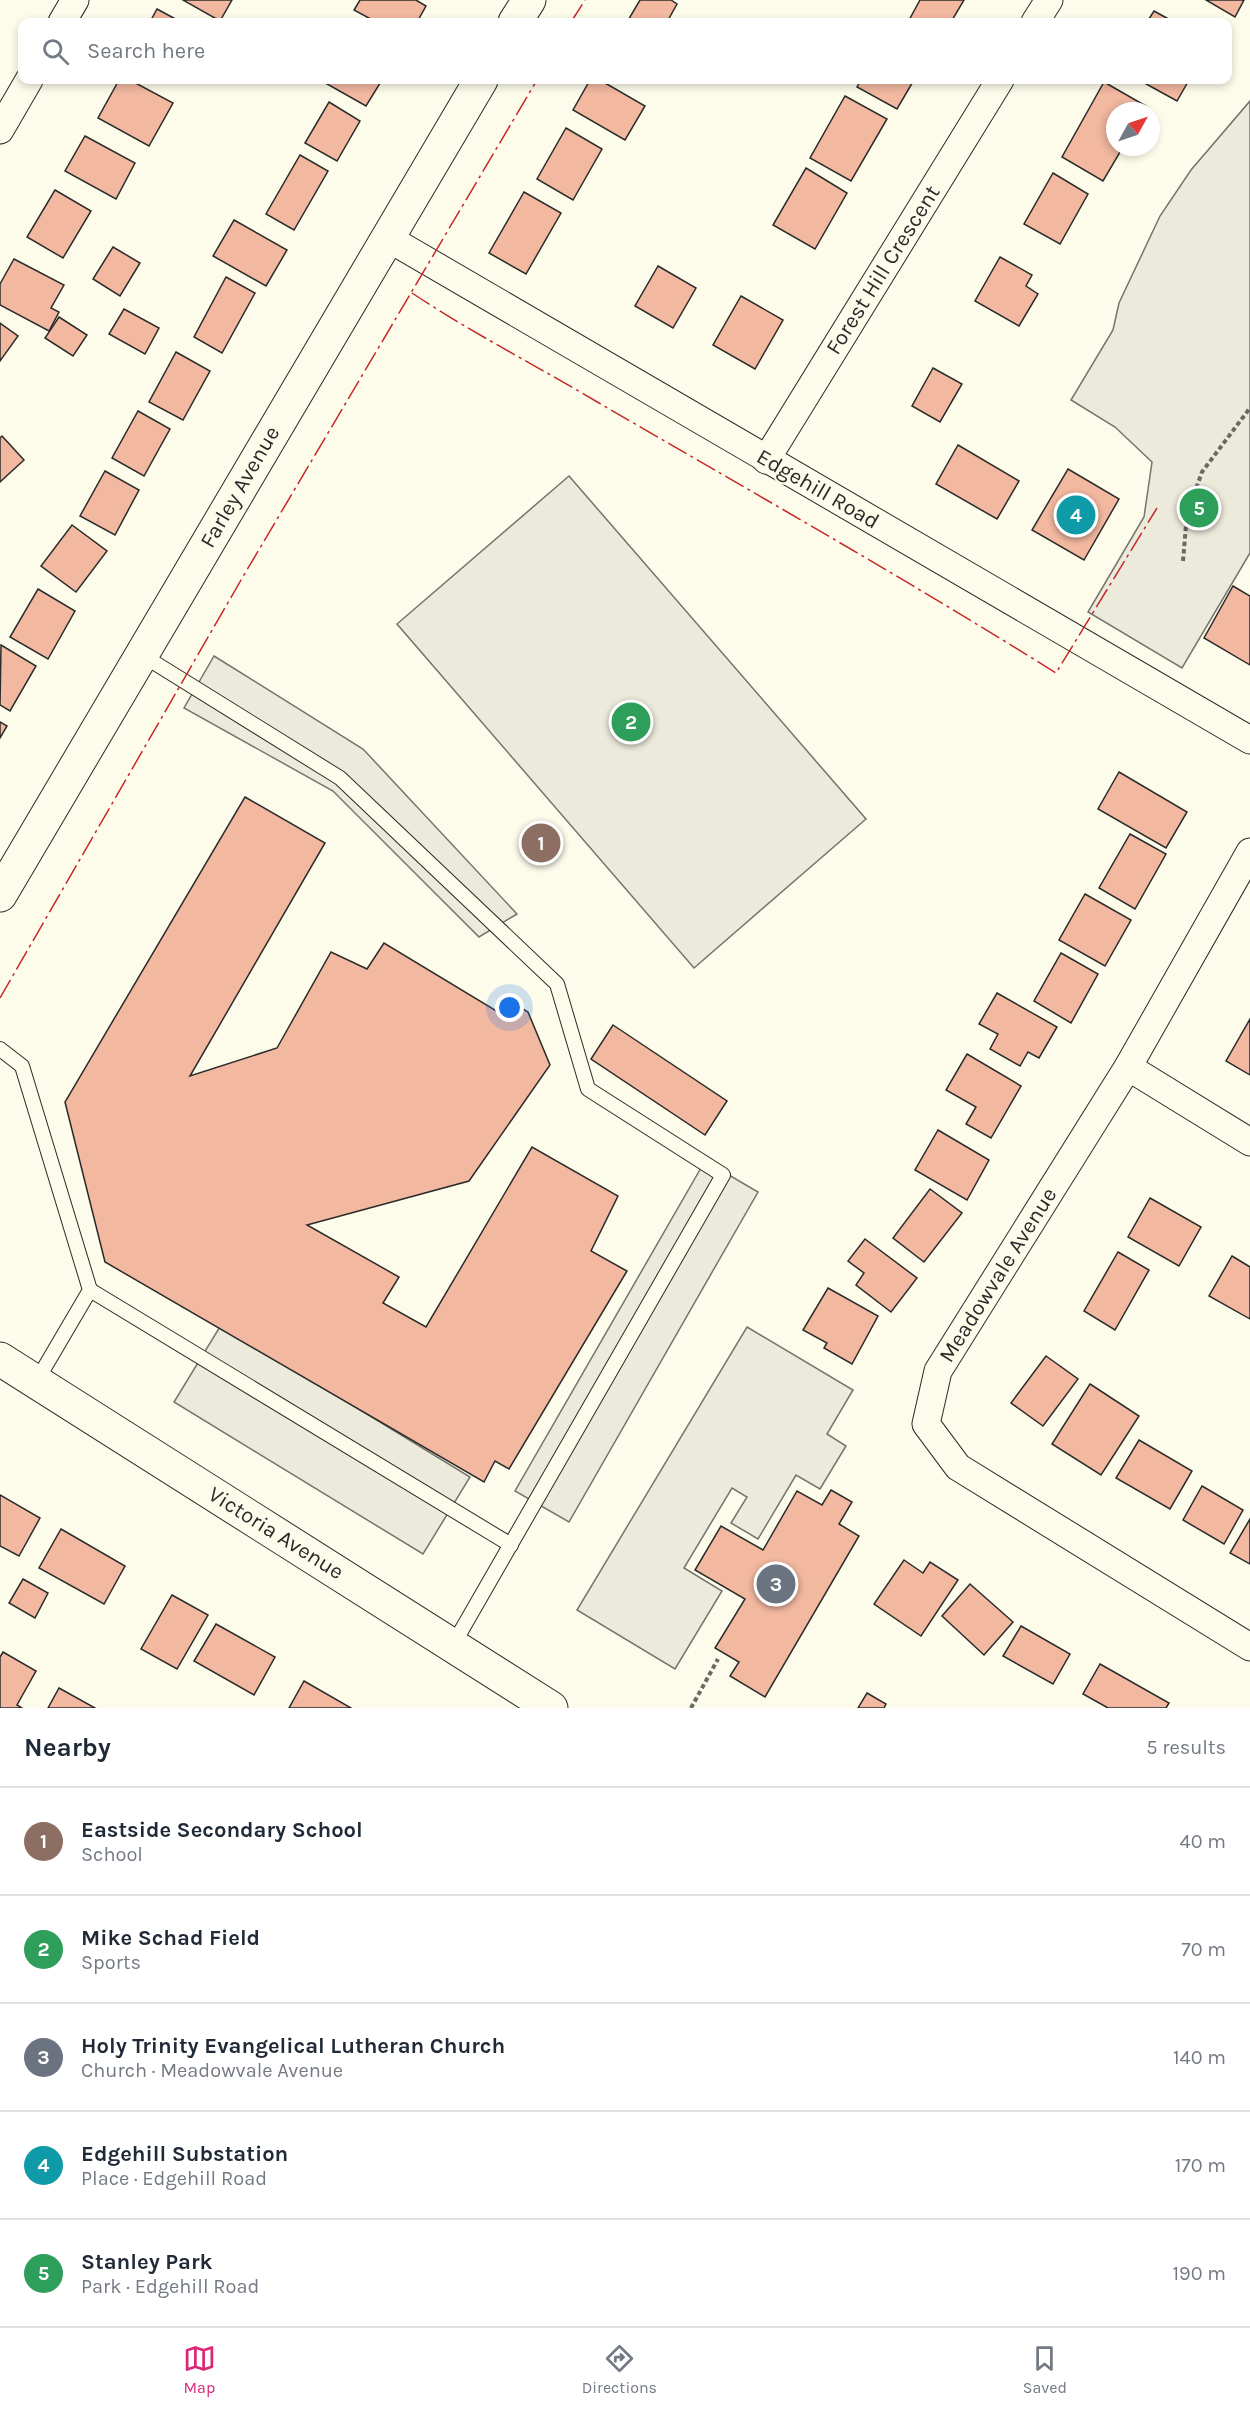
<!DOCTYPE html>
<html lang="en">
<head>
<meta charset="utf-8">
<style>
	body { margin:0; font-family:Karla,sans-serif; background:#f2f2f3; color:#1f2937 }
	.compass { position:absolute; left:1106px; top:102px; width:54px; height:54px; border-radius:50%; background:#fff; box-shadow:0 3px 9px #0003; rotate:50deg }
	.you { position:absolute; left:510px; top:1008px; width:21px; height:21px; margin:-15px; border:4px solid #fff; border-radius:50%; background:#1a73e8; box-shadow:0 0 0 9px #1a73e833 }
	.badge { display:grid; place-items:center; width:39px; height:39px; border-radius:50%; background:#db2777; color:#fff; font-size:20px; font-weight:700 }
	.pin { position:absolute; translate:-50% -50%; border:3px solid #fff; box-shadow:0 2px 6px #0006 }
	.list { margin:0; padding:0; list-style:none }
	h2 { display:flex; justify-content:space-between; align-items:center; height:78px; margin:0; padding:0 24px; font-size:26px }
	h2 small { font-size:20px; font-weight:400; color:#747a83 }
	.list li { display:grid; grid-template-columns:39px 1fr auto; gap:18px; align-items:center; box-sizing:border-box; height:108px; padding:0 24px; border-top:2px solid #e0e1e3 }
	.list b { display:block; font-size:22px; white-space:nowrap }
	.list p { margin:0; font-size:20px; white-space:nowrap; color:#747a83 }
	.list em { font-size:20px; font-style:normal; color:#747a83 }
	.icon { flex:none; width:33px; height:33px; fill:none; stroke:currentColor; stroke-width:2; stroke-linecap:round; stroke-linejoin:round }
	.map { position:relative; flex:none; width:1250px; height:1708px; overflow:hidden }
	.search { position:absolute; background:#fff; box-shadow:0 3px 9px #0003; left:18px; right:18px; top:18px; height:66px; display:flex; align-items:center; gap:15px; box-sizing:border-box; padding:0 21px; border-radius:12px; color:#747a83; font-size:22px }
	.sheet { height:618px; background:#fff }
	nav { display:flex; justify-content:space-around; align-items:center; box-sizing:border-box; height:84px; border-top:2px solid #e0e1e3; background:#fff; font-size:16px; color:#747a83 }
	nav a { display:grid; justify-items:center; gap:3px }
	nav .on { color:#db2777 }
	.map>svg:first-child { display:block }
	.green { fill:#ecebdb; stroke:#74746e; stroke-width:1.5 }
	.parking { fill:#eceadb; stroke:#74746e; stroke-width:1.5 }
	.building { fill:#f2b8a0; stroke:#2b2b2b; stroke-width:1.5 }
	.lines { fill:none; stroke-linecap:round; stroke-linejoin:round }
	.lane-casing { stroke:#2b2b2b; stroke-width:16 }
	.street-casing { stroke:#2b2b2b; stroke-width:29 }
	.secondary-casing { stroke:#2b2b2b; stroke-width:35 }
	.path { stroke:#6a6964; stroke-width:4; stroke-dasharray:4.5 3; stroke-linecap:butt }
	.lane { stroke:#fdfbea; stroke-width:14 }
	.street { stroke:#fdfbea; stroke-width:27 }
	.secondary { stroke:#fdfbea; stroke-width:33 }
	.power { stroke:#c62828; stroke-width:1.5; stroke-dasharray:21 4.5 3 4.5; stroke-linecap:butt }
	.labels { text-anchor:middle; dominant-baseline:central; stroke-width:4.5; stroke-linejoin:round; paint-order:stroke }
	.street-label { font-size:22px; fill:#2b2b2b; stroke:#fdfbea }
</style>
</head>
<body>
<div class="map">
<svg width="1250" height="1708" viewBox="0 0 1250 1708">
	<rect width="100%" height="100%" fill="#fdfbea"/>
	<g class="green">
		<polygon points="1250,101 1250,553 1182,668 1088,612 1144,517 1152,462 1115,427 1071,400 1113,330 1119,303 1160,216 1191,170"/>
		<polygon points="569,476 866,819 694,968 397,624"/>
	</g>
	<g class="parking">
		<polygon points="214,656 363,749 517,914 479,937 333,791 184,708"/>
		<polygon points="705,1161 758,1192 569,1522 515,1491"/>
		<polygon points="221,1325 470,1477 423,1554 174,1402"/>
		<polygon points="747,1327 853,1390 827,1434 846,1446 820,1489 796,1475 758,1539 731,1523 747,1497 732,1488 684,1568 722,1591 675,1669 577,1610"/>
	</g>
	<g class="building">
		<polygon points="183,0 232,0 220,21"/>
		<polygon points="360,0 416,0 426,6 417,22 376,22 354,10"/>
		<polygon points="640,0 671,0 677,4 667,22 627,22"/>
		<polygon points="920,0 964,0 951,22 908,22"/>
		<polygon points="1206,0 1244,0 1235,17"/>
		<polygon points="157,9 181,22 150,22"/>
		<polygon points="1154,11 1174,22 1147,22"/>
		<polygon points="119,80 130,80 173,103 149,146 98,118"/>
		<polygon points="320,80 382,80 366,106"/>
		<polygon points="590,80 600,80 645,106 625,140 573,110"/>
		<polygon points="861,80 914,80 897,109 857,87"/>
		<polygon points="1139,80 1189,80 1177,101"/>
		<polygon points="1104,82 1146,106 1143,111 1115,111 1115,147 1123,147 1103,181 1062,157"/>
		<polygon points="845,96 887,119 851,181 810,158"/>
		<polygon points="329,102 360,121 337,161 305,143"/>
		<polygon points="566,128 602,149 573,200 537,179"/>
		<polygon points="85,136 135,163 116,199 65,171"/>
		<polygon points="300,155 328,171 294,230 266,214"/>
		<polygon points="806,168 847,193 815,249 773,225"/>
		<polygon points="1053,173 1088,194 1060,244 1024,224"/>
		<polygon points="55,190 91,211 63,258 27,237"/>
		<polygon points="524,192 561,213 526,274 489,253"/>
		<polygon points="234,220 287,250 266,286 213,256"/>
		<polygon points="113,247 140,263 120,296 93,279"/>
		<polygon points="1000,257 1032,275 1026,286 1038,294 1019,326 975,301"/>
		<polygon points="14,259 64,285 51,308 59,312 49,331 0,305 0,284"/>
		<polygon points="658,266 696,288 673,328 635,306"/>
		<polygon points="226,277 255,293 222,353 194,337"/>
		<polygon points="741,296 783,320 755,369 713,345"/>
		<polygon points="124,309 159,328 145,354 109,334"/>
		<polygon points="59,317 87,335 73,356 45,338"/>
		<polygon points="0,323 18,336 0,361"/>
		<polygon points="176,352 210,371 183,420 149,402"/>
		<polygon points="933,368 962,384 940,422 912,406"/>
		<polygon points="138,411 170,429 144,476 112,458"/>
		<polygon points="2,436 24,460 0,482 0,438"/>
		<polygon points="958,445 1019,481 997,519 936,484"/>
		<polygon points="1068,469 1119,499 1084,560 1032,530"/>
		<polygon points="105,471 139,490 115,535 80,516"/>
		<polygon points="72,525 107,551 76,592 41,566"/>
		<polygon points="1233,586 1250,596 1250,665 1204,638"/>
		<polygon points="38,589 75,611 48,659 10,637"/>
		<polygon points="1,645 36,666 10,711 0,705"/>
		<polygon points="0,722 7,726 0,738"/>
		<polygon points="1119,772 1187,812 1166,848 1098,809"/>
		<polygon points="245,797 325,843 190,1076 277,1048 331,952 367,969 384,943 498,1012 505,998 528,1012 550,1065 469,1181 307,1225 399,1277 383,1303 426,1327 532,1147 618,1196 591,1251 627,1271 509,1469 495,1461 484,1482 105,1262 65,1102"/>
		<polygon points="1130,834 1166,854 1135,909 1099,888"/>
		<polygon points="1085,894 1131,920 1105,966 1059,940"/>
		<polygon points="1061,953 1098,974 1071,1023 1034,1001"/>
		<polygon points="997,993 1057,1027 1039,1058 1028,1052 1020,1066 990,1049 998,1034 979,1024"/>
		<polygon points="1250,1019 1250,1075 1226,1061"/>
		<polygon points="613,1025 727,1101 705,1135 591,1059"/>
		<polygon points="967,1054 1021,1086 991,1138 966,1124 976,1107 946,1090"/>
		<polygon points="938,1130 989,1160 967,1200 915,1170"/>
		<polygon points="930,1189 962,1213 924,1262 893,1238"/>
		<polygon points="1150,1198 1201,1227 1179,1266 1128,1237"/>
		<polygon points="865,1239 917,1278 891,1312 856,1285 864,1273 848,1261"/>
		<polygon points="1118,1252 1149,1270 1115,1330 1084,1311"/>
		<polygon points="1232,1256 1250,1267 1250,1319 1209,1296"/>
		<polygon points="828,1288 878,1316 852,1364 824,1348 827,1343 803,1330"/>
		<polygon points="1046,1356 1078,1379 1043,1426 1011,1403"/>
		<polygon points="1090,1384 1139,1416 1101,1475 1052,1444"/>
		<polygon points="1139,1440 1192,1471 1170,1509 1116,1478"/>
		<polygon points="1202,1486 1243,1510 1224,1544 1183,1520"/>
		<polygon points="831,1490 852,1502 839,1524 859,1536 765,1697 730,1676 739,1662 715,1648 745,1599 695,1570 721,1526 763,1550 797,1491 822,1505"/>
		<polygon points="0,1495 40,1518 19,1556 0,1546"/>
		<polygon points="1250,1519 1250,1564 1230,1553"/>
		<polygon points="61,1529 125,1566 104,1604 39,1568"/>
		<polygon points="904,1560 923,1573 930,1562 958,1580 921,1636 874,1604"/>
		<polygon points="23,1579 48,1593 35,1618 9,1603"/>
		<polygon points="970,1584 1013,1622 984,1655 942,1616"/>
		<polygon points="172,1595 208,1615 177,1669 141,1649"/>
		<polygon points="216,1624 275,1657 254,1695 194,1661"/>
		<polygon points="1021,1626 1070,1654 1053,1684 1003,1656"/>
		<polygon points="3,1652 36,1671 17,1705 22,1708 0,1708 0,1657"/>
		<polygon points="1100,1664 1169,1703 1166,1708 1108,1708 1083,1694"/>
		<polygon points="304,1681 351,1708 289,1708"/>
		<polygon points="59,1688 95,1708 48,1708"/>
		<polygon points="867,1693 886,1704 884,1708 858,1708"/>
	</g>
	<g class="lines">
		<defs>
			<g id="lane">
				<polyline points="142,655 340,778 557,984 588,1089 723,1175 453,1645"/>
				<polyline points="0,1049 22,1066 90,1290 36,1382"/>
				<polyline points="90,1290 511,1545"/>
			</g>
			<g id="street">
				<polyline points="62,22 75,0"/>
				<polyline points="1035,22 1049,0"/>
				<polyline points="0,130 29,80"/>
				<polyline points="386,237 1250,740"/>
				<polyline points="766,460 1000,80"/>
				<polyline points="1250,852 1128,1067 938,1371 926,1424 958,1467 1250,1647"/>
				<polyline points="1128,1067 1250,1142"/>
			</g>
			<g id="secondary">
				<polyline points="515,22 529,0"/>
				<polyline points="0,895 481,80"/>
				<polyline points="0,1359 551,1708"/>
			</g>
		</defs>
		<use href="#lane" class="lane-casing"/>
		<use href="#street" class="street-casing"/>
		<use href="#secondary" class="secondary-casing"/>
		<g class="path">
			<polyline points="1183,561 1187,514 1202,472 1250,408"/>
			<polyline points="691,1708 718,1659"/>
		</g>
		<use href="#lane" class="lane"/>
		<use href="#street" class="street"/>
		<use href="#secondary" class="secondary"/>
		<g class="power">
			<polyline points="571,22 585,0"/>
			<path d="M412,293C472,333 537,366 599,403C752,492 906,579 1056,673L1157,508"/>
			<polyline points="0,998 241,580 537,80"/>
		</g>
	</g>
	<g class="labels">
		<g class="street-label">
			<text transform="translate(883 270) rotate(-58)">Forest Hill Crescent</text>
			<text transform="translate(240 487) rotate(-60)">Farley Avenue</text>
			<text transform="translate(818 489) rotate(30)">Edgehill Road</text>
			<text transform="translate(998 1275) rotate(-58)">Meadowvale Avenue</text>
			<text transform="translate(276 1533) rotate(32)">Victoria Avenue</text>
		</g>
	</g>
</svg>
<svg class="compass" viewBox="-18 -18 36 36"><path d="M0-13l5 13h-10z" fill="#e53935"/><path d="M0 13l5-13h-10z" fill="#747a83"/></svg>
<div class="you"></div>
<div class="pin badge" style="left:541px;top:843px;background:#8d6e63">1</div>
<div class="pin badge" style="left:631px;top:722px;background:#2e9e5b">2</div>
<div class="pin badge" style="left:776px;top:1584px;background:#6b7280">3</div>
<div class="pin badge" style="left:1076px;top:515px;background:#0f9aa8">4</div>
<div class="pin badge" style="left:1199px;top:508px;background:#2e9e5b">5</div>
<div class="search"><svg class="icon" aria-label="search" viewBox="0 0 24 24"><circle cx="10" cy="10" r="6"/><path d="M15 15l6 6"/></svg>Search here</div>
</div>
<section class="sheet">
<h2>Nearby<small>5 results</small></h2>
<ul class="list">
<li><span class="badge" style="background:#8d6e63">1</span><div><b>Eastside Secondary School</b><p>School</p></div><em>40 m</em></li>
<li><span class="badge" style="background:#2e9e5b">2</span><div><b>Mike Schad Field</b><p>Sports</p></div><em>70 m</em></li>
<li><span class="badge" style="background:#6b7280">3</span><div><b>Holy Trinity Evangelical Lutheran Church</b><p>Church · Meadowvale Avenue</p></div><em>140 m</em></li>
<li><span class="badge" style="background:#0f9aa8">4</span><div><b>Edgehill Substation</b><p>Place · Edgehill Road</p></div><em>170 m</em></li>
<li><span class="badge" style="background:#2e9e5b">5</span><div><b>Stanley Park</b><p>Park · Edgehill Road</p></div><em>190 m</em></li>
</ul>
</section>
<nav>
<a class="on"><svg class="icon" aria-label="map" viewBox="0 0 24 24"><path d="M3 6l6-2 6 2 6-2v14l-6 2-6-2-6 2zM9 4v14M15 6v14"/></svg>Map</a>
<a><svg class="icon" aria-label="directions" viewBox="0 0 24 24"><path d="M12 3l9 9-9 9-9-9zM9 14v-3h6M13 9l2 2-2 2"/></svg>Directions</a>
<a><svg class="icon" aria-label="saved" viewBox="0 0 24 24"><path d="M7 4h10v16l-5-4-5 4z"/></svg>Saved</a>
</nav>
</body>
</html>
